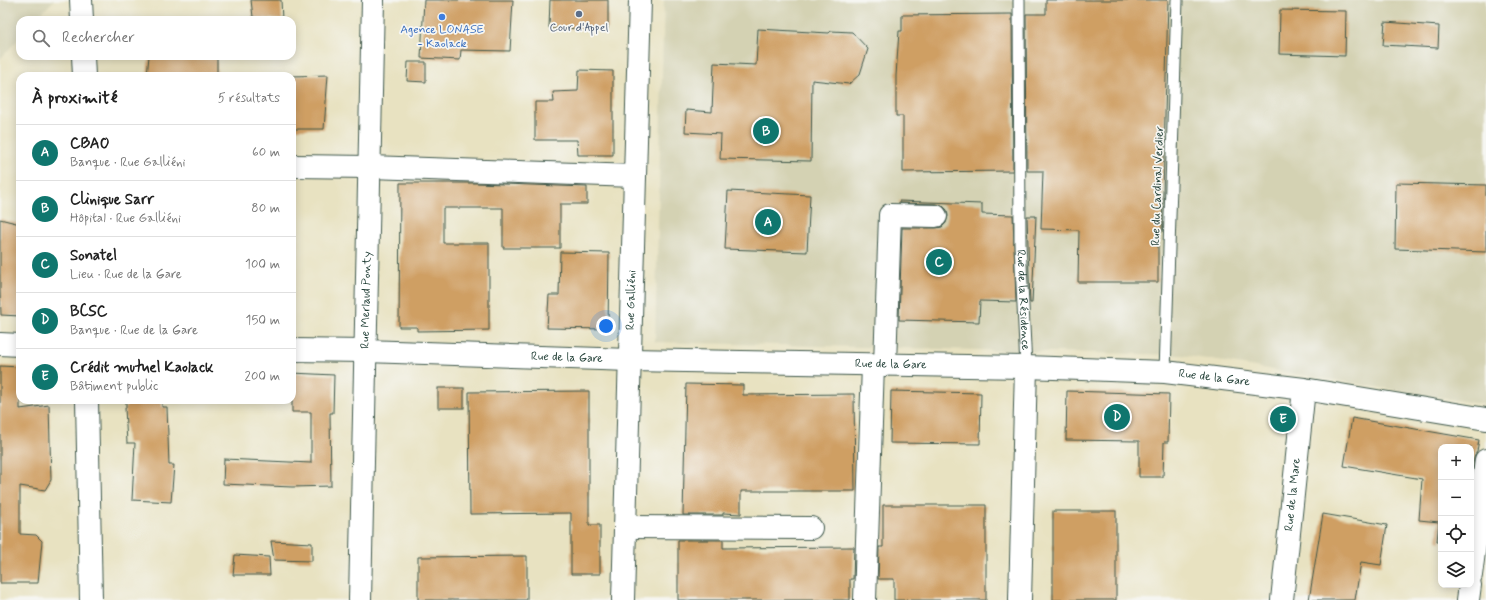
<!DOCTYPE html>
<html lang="fr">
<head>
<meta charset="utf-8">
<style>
	body { margin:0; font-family:Mynerve,sans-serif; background:#f6f6f6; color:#222 }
	.controls { position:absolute; right:12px; bottom:12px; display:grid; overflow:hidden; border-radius:8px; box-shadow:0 2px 10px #0003 }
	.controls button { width:36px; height:36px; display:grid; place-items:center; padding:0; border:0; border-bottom:1px solid #e0e0e0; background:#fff; color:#222; font:20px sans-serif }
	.you { position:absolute; left:606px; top:326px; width:14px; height:14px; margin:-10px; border:3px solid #fff; border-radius:50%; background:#1a73e8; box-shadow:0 0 0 6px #1a73e833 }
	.badge { display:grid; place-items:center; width:26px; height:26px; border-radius:50%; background:#0f766e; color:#fff; font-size:13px; font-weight:700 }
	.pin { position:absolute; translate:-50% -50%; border:2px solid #fff; box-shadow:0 1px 4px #0006 }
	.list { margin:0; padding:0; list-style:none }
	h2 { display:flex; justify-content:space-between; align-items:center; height:52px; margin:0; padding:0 16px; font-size:17px }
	h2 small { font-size:13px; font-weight:400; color:#767676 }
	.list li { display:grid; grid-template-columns:26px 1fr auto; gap:12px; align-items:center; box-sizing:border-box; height:56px; padding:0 16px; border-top:1px solid #e0e0e0 }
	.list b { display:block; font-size:15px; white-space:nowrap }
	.list p { margin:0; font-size:13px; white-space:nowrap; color:#767676 }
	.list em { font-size:13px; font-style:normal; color:#767676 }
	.icon { flex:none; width:22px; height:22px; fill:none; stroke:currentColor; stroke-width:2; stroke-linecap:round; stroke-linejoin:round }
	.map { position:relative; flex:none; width:1486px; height:600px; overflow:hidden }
	.search { position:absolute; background:#fff; box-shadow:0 2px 10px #0003; left:16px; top:16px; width:280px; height:44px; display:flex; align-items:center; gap:10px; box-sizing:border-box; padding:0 14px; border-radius:12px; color:#767676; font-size:15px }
	.panel { position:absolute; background:#fff; box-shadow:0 2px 10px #0003; left:16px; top:72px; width:280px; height:332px; border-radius:12px }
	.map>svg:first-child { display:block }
	.built { fill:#d4d2b3 }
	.building { fill:#cf9f64 }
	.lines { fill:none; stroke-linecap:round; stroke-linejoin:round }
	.lane-casing { stroke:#3d5649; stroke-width:13 }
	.street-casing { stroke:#3d5649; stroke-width:24 }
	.secondary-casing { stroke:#3d5649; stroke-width:24 }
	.lane { stroke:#fff; stroke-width:11 }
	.street { stroke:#fff; stroke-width:22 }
	.secondary { stroke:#fff; stroke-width:22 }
	.service-dot { fill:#5c6f8a; stroke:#f6f6f2; stroke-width:1.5 }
	.shop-dot { fill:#3f7fe0; stroke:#f6f6f2; stroke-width:1.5 }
	.labels { text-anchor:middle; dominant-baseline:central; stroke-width:3.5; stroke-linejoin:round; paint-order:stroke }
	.service-label { font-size:12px; fill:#4e5e75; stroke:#f6f6f2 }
	.shop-label { font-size:12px; fill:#366cbe; stroke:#f6f6f2 }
	.street-label { font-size:12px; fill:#1f3d34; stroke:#f6f6f2 }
</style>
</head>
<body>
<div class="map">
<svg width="1486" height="600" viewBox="0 0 1486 600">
	<rect width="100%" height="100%" fill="#f6f6f2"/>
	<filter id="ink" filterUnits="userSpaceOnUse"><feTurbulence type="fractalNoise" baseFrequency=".025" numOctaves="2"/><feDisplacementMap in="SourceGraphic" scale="8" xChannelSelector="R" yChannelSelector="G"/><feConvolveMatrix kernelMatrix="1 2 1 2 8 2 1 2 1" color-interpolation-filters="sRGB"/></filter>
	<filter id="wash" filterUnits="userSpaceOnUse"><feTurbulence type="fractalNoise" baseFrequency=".012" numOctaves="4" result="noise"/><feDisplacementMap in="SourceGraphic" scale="16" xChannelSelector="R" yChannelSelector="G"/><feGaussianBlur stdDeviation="0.9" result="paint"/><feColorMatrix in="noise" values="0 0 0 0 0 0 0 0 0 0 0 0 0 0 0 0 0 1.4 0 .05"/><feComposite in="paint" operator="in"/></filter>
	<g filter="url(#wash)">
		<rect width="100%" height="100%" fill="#e8e2c1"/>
		<g class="built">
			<polygon points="0,0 54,0 35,20 20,20 20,37 0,59"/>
			<polygon points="664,0 1486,0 1486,405 1182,355 655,342"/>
		</g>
		<g id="blocks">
			<g class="building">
				<polygon points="251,0 281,0 282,20 253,17"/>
				<polygon points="424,0 513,0 510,51 461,50 460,60 421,58"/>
				<polygon points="550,0 608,0 608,29 549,28"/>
				<polygon points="1046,0 1168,0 1162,232 1158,232 1158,282 1078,282 1079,230 1041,229 1043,171 1027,171 1026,14 1046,14"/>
				<polygon points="1280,10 1346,11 1345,56 1279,54"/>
				<polygon points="1012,14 1013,171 903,172 903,116 896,116 896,76 899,31 902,31 902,15"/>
				<polygon points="1385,22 1439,26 1438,48 1383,45"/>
				<polygon points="758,29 829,33 831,31 852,32 868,49 860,74 849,84 812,80 811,161 720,159 721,134 685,132 686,110 712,112 714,63 756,65"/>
				<polygon points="149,56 217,56 217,76 147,76"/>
				<polygon points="408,62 426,62 426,82 407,81"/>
				<polygon points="579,70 613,71 613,155 578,155 577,140 535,140 535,102 554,102 553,92 578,91"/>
				<polygon points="328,75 324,129 292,129 292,76"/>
				<polygon points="400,183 476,183 587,187 587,204 560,204 560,248 503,248 503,208 443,208 443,243 489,243 489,330 417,331 417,327 399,327"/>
				<polygon points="1396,183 1486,185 1486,252 1395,249"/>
				<polygon points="728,191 810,195 807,252 725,249"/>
				<polygon points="899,201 982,204 982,214 1013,215 1016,302 980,301 979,322 899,320 902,228 936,228 942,227 946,223 948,216 947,210 942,205 936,204 899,203"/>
				<polygon points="1027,216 1036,216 1032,303 1030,303"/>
				<polygon points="0,219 20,224 20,316 1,315 0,291"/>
				<polygon points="560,252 609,253 608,329 547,328 549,295 559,295"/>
				<polygon points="0,366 20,367 20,409 49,405 51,480 45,490 20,486 20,534 36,535 42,541 38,583 0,583"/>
				<polygon points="292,373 334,375 333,413 330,413 331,486 292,487 223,484 224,459 311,463 311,412 292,412"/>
				<polygon points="686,384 743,385 743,395 854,394 855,491 741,491 741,514 723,513 723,515 683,515"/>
				<rect x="438" y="388" width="26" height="20"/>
				<polygon points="589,391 589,525 600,525 600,574 571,574 571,513 470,514 469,392"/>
				<polygon points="891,391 981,393 980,444 890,443"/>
				<polygon points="1067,391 1169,394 1168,442 1164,442 1163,477 1139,477 1139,441 1066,440"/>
				<polygon points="126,400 162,400 162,407 167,407 169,465 174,465 171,502 132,500 135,443 127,443 125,408 126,408"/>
				<polygon points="1352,418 1479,440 1477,451 1474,458 1471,478 1471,447 1441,447 1441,542 1437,541 1439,522 1419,520 1422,479 1344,466"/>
				<polygon points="883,505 986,505 986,600 894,600 894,579 878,579 879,547 883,547"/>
				<rect x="1053" y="511" width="63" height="89"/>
				<polygon points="1323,514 1387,525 1381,565 1361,562 1355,600 1309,600"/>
				<polygon points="678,540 723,540 723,548 854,547 853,579 850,579 850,600 678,600"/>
				<polygon points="271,541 312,543 312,561 274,560"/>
				<polygon points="235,555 269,557 270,575 233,575"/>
				<polygon points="527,556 527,600 418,600 418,557"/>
			</g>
		</g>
	</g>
	<g filter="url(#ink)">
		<use href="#blocks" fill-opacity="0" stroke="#3d5649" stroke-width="1"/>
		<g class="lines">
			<defs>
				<g id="lane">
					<path id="s1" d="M1019,0L1020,244L1026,367"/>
					<polyline points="1165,372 1177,0"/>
				</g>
				<g id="street">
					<polyline points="81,0 82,20"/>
					<polyline points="83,56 84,76"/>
					<polyline points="292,166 370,167 635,176"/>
					<polyline points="0,344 20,345"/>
					<path id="s2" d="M292,350L365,351L630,360L1026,367L1165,372L1304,389L1486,419"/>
					<polyline points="885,365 890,215 936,216"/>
					<polyline points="87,400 91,600"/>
					<polyline points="625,527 811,528"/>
					<polyline points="1471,575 1486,460"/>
					<path id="s3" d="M360,600L373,0"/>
					<polyline points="865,600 873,365"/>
					<polyline points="1020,600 1026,367"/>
					<path id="s4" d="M1282,600L1304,389"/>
					<polyline points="1468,600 1470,585"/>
				</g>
				<g id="secondary">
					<path id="s5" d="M623,600L640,0"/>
				</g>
			</defs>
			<use href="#lane" class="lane-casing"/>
			<use href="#street" class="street-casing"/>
			<use href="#secondary" class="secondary-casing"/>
			<use href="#lane" class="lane"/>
			<use href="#street" class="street"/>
			<use href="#secondary" class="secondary"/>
		</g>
	</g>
	<circle class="service-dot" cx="579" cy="14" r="4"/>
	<circle class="shop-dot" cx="442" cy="17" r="4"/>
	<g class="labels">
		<g class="service-label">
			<text x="579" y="28">Cour d'Appel</text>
		</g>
		<g class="shop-label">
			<text x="442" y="30">Agence LONASE<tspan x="442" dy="14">- Kaolack</tspan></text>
		</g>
		<g class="street-label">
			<text transform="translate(1158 186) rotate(-88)">Rue du Cardinal Verdier</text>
			<text stroke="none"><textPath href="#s3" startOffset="300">Rue Merlaud Ponty</textPath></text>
			<text stroke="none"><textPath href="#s5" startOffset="300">Rue Galliéni</textPath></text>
			<text stroke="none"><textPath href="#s1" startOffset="300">Rue de la Résidence</textPath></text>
			<text stroke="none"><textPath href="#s2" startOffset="275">Rue de la Gare</textPath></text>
			<text stroke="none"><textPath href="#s2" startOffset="599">Rue de la Gare</textPath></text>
			<text stroke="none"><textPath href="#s2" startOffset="923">Rue de la Gare</textPath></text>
			<text stroke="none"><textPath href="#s4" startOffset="106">Rue de la Mare</textPath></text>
		</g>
	</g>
</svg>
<div class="controls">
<button>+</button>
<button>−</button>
<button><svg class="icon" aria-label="locate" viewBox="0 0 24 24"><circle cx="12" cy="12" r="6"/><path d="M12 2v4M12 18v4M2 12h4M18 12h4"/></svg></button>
<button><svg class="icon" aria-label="layers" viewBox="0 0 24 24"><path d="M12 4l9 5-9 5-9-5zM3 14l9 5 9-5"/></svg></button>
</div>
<div class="you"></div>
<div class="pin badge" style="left:768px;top:222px">A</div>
<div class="pin badge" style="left:766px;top:131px">B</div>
<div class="pin badge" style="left:939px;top:262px">C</div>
<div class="pin badge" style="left:1117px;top:417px">D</div>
<div class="pin badge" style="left:1283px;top:419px">E</div>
<div class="search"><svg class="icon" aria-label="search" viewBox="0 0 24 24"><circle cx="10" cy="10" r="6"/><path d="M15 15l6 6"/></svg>Rechercher</div>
<section class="panel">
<h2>À proximité<small>5 résultats</small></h2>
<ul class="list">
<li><span class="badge">A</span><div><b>CBAO</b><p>Banque · Rue Galliéni</p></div><em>60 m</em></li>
<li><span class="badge">B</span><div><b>Clinique Sarr</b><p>Hôpital · Rue Galliéni</p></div><em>80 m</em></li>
<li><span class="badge">C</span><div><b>Sonatel</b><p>Lieu · Rue de la Gare</p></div><em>100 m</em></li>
<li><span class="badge">D</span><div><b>BCSC</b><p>Banque · Rue de la Gare</p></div><em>150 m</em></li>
<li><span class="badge">E</span><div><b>Crédit mutuel Kaolack</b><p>Bâtiment public</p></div><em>200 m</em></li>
</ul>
</section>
</div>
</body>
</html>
